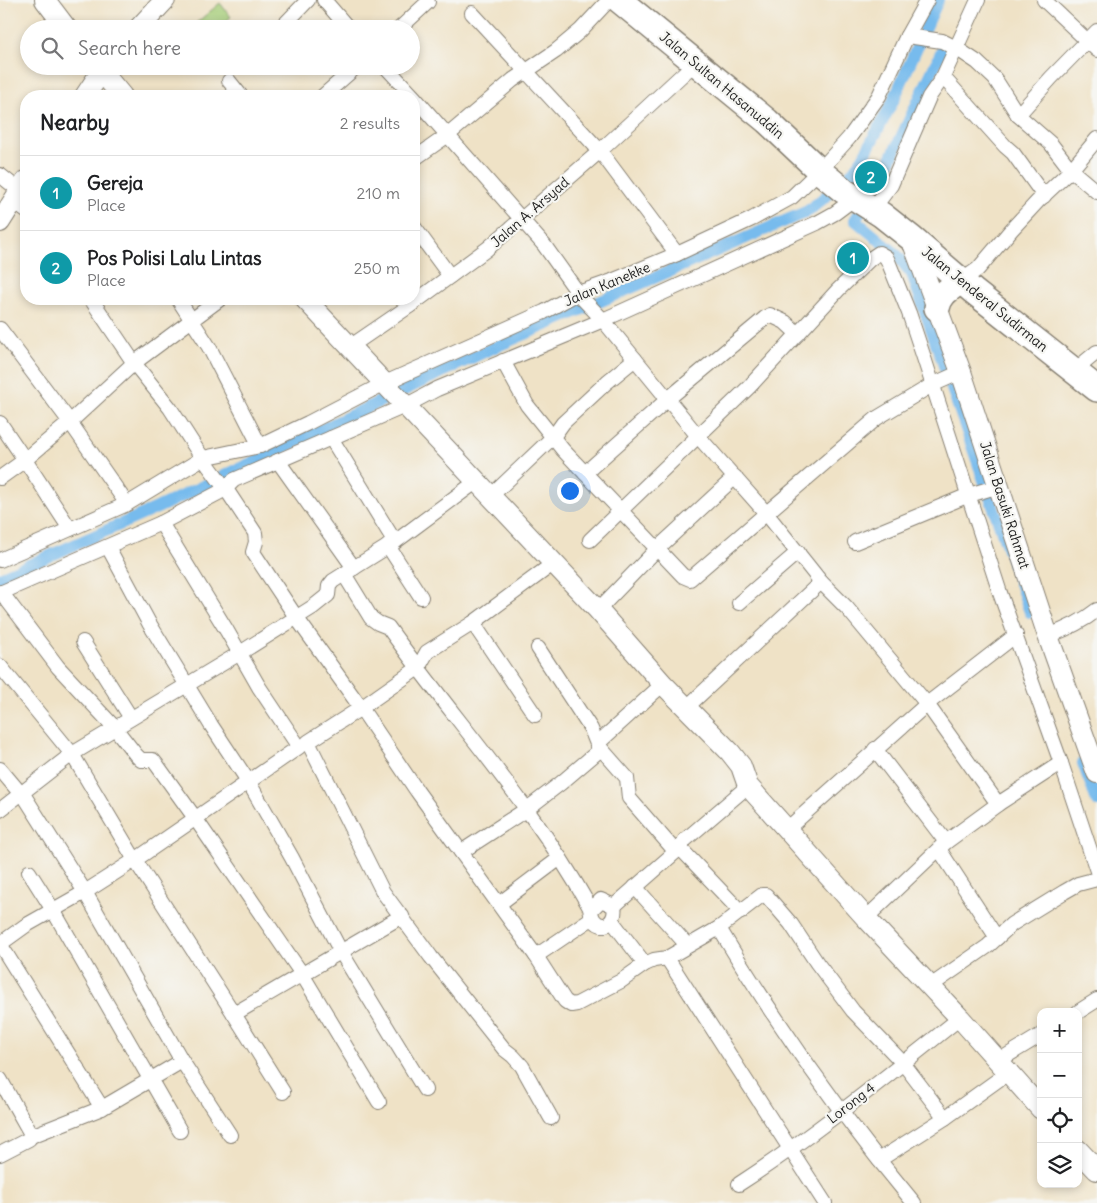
<!DOCTYPE html>
<html lang="en">
<head>
<meta charset="utf-8">
<style>
	body { margin:0; font-family:Delius,sans-serif; background:#f2f2f2; color:#202124 }
	.controls { position:absolute; right:15px; bottom:15px; display:grid; overflow:hidden; border-radius:10px; box-shadow:0 2px 8px #0003 }
	.controls button { width:45px; height:45px; display:grid; place-items:center; padding:0; border:0; border-bottom:1px solid #e0e0e0; background:#fff; color:#202124; font:25px sans-serif }
	.you { position:absolute; left:569px; top:490px; width:18px; height:18px; margin:-12px; border:4px solid #fff; border-radius:50%; background:#1a73e8; box-shadow:0 0 0 8px #1a73e833 }
	.badge { display:grid; place-items:center; width:32px; height:32px; border-radius:50%; background:#0f766e; color:#fff; font-size:16px; font-weight:700 }
	.pin { position:absolute; translate:-50% -50%; border:2px solid #fff; box-shadow:0 1px 5px #0006 }
	.list { margin:0; padding:0; list-style:none }
	h2 { display:flex; justify-content:space-between; align-items:center; height:65px; margin:0; padding:0 20px; font-size:21px }
	h2 small { font-size:16px; font-weight:400; color:#757577 }
	.list li { display:grid; grid-template-columns:32px 1fr auto; gap:15px; align-items:center; box-sizing:border-box; height:75px; padding:0 20px; border-top:1px solid #e0e0e0 }
	.list b { display:block; font-size:19px; white-space:nowrap }
	.list p { margin:0; font-size:16px; white-space:nowrap; color:#757577 }
	.list em { font-size:16px; font-style:normal; color:#757577 }
	.icon { flex:none; width:28px; height:28px; fill:none; stroke:currentColor; stroke-width:2; stroke-linecap:round; stroke-linejoin:round }
	.map { position:relative; flex:none; width:1097px; height:1203px; overflow:hidden }
	.search { position:absolute; background:#fff; box-shadow:0 2px 8px #0003; left:20px; top:20px; width:400px; height:55px; display:flex; align-items:center; gap:12px; box-sizing:border-box; padding:0 18px; border-radius:28px; color:#757577; font-size:19px }
	.panel { position:absolute; background:#fff; box-shadow:0 2px 8px #0003; left:20px; top:90px; width:400px; height:215px; border-radius:20px }
	.map>svg:first-child { display:block }
	.green { fill:#a4cc77; stroke:#60744a }
	.lines { fill:none; stroke-linecap:round; stroke-linejoin:round }
	.canal { stroke:#77bbed; stroke-width:12 }
	.street-casing { stroke:#867f71; stroke-width:16 }
	.secondary-casing { stroke:#867f71; stroke-width:22 }
	.highway-casing { stroke:#867f71; stroke-width:28 }
	.street { stroke:#fff; stroke-width:14 }
	.secondary { stroke:#fff; stroke-width:20 }
	.highway { stroke:#fff; stroke-width:25 }
	.labels { text-anchor:middle; dominant-baseline:central; stroke-width:4.5; stroke-linejoin:round; paint-order:stroke }
	.street-label { font-size:14px; fill:#1c1c1c; stroke:#f6f6f2 }
</style>
</head>
<body>
<div class="map">
<svg width="1097" height="1203" viewBox="0 0 1097 1203">
	<rect width="100%" height="100%" fill="#f6f6f2"/>
	<filter id="ink" filterUnits="userSpaceOnUse"><feTurbulence type="fractalNoise" baseFrequency=".02" numOctaves="2"/><feDisplacementMap in="SourceGraphic" scale="10" xChannelSelector="R" yChannelSelector="G"/><feConvolveMatrix kernelMatrix="1 2 1 2 8 2 1 2 1" color-interpolation-filters="sRGB"/></filter>
	<filter id="wash" filterUnits="userSpaceOnUse"><feTurbulence type="fractalNoise" baseFrequency=".0096" numOctaves="4" result="noise"/><feDisplacementMap in="SourceGraphic" scale="20" xChannelSelector="R" yChannelSelector="G"/><feGaussianBlur stdDeviation="1.12" result="paint"/><feColorMatrix in="noise" values="0 0 0 0 0 0 0 0 0 0 0 0 0 0 0 0 0 1.4 0 .05"/><feComposite in="paint" operator="in"/></filter>
	<g filter="url(#wash)">
		<rect width="100%" height="100%" fill="#efe2c6"/>
		<polygon class="green" points="220,3 231,17 217,29 189,29"/>
		<g class="lines">
			<g class="canal">
				<polyline points="944,46 880,182 855,220 896,254 912,274 1030,612"/>
				<polyline points="0,578 157,508 486,351 808,211 848,178 863,158 893,101 938,0"/>
				<polyline points="1083,763 1097,801"/>
			</g>
		</g>
	</g>
	<g filter="url(#ink)">
		<g class="lines">
			<defs>
				<g id="street">
					<polyline points="324,0 349,29"/>
					<polyline points="1044,0 1097,50"/>
					<polyline points="472,13 600,151 677,254"/>
					<polyline points="280,29 308,0"/>
					<polyline points="399,29 428,2"/>
					<polyline points="907,36 942,41 956,48 977,62 995,79 1018,115 1051,144 1071,170 1097,192"/>
					<polyline points="385,66 413,96"/>
					<polyline points="943,77 1005,146 1013,153 1044,196"/>
					<polyline points="229,81 241,96"/>
					<polyline points="323,96 357,66"/>
					<polyline points="414,97 544,245 581,297 603,320 697,435 766,513 821,582 847,608 927,704 998,804"/>
					<polyline points="1018,115 1051,78 1097,31"/>
					<polyline points="414,159 448,135 513,80 556,51 580,31 609,0"/>
					<polyline points="0,175 20,191"/>
					<polyline points="13,201 26,211"/>
					<polyline points="873,209 891,185 929,97 943,77 978,0"/>
					<polyline points="414,227 450,276"/>
					<polyline points="961,281 978,269 1012,229 1038,201 1071,170 1097,139"/>
					<polyline points="91,299 134,363 170,408 197,450 222,484 224,490"/>
					<polyline points="178,299 209,347 260,446"/>
					<polyline points="0,329 70,422 127,504"/>
					<polyline points="351,346 408,307 487,249 600,151 696,62"/>
					<polyline points="503,361 527,405 563,450 683,576 690,579 877,418 932,385 961,372"/>
					<polyline points="1074,371 1097,352"/>
					<polyline points="0,423 25,460 70,422 134,363 220,299"/>
					<polyline points="331,438 395,542"/>
					<polyline points="278,461 354,568"/>
					<polyline points="585,473 668,399 765,318 770,315 785,322 798,334"/>
					<polyline points="0,478 25,460 70,529"/>
					<polyline points="226,489 255,533 256,542 253,552 296,617 361,708 417,791 536,956 592,918"/>
					<polyline points="491,496 553,437 563,423 607,382 635,359"/>
					<polyline points="590,540 749,387 838,290 870,259 879,253 886,257 888,261 909,313 924,358 1000,593 1061,763 1097,871"/>
					<polyline points="855,542 969,495 999,486"/>
					<polyline points="388,546 421,597"/>
					<polyline points="108,547 149,623 211,725 248,781 292,858 341,952 425,1090"/>
					<polyline points="0,560 127,504 203,458 260,446 308,423 385,383 544,312 578,293 612,281 677,254 752,219 792,197 820,170 849,138 879,96 907,36 927,0"/>
					<path d="M344,574L371,618L378,623L388,627C454,720 533,805 589,906C591,910 591,916 594,920C604,932 617,921 614,906L601,900L591,910"/>
					<polyline points="1,592 58,667 115,728 136,755 141,760 153,760 157,765 195,818 302,974 379,1102"/>
					<polyline points="0,593 161,523 224,490 234,480 405,406 437,389 603,320 817,223 835,213 855,198"/>
					<polyline points="739,603 798,552"/>
					<polyline points="598,610 658,548 735,477"/>
					<polyline points="473,623 535,715"/>
					<path d="M1048,636C1067,629 1082,622 1097,610"/>
					<polyline points="83,642 131,718"/>
					<polyline points="538,648 591,729 597,744 627,778 629,798 675,851"/>
					<polyline points="0,666 72,754 135,860 234,1014 402,916"/>
					<polyline points="686,708 821,582"/>
					<polyline points="597,744 663,684"/>
					<polyline points="875,749 946,842"/>
					<polyline points="0,769 21,794"/>
					<polyline points="23,794 85,892 182,1061 102,1108 31,1136"/>
					<polyline points="0,810 72,754 240,653 313,607 328,595 329,586 333,581 395,542 477,481"/>
					<polyline points="786,830 927,704 1016,635"/>
					<polyline points="680,848 741,912"/>
					<polyline points="939,849 997,938"/>
					<polyline points="461,852 527,809 561,783 601,749"/>
					<polyline points="29,872 53,910 180,1131"/>
					<polyline points="635,887 687,945"/>
					<polyline points="499,904 560,858"/>
					<polyline points="614,906 680,848 685,840 748,786"/>
					<polyline points="866,918 946,842 998,804 1061,763"/>
					<polyline points="612,921 645,964"/>
					<path d="M719,928C777,1025 842,1117 914,1203"/>
					<polyline points="0,944 25,926 85,892 135,860 299,747 259,687 227,631 161,523"/>
					<polyline points="0,944 102,1108"/>
					<polyline points="536,956 565,1001 571,1005 577,1004 621,981 645,964 654,960 667,958 719,928 762,895 766,895 791,924 817,963 853,1011 903,1063 945,1118"/>
					<polyline points="667,958 825,1203"/>
					<polyline points="929,987 988,946 1012,924 1064,892 1078,884 1097,879"/>
					<polyline points="1078,1012 1097,1000"/>
					<polyline points="234,1014 283,1092"/>
					<polyline points="182,1061 230,1135"/>
					<polyline points="998,1061 1041,1035"/>
					<polyline points="0,1079 31,1134 29,1139 0,1154"/>
					<polyline points="551,1118 522,1066 513,1056 504,1049 431,957 383,892 308,742 361,708 418,668 427,652 473,623 554,563"/>
					<polyline points="879,1160 945,1118 1009,1072"/>
					<path d="M739,1184C816,1134 888,1075 960,1018"/>
				</g>
				<g id="secondary">
					<polyline points="45,0 67,29"/>
					<polyline points="138,29 165,0"/>
					<polyline points="97,66 122,96"/>
					<polyline points="85,96 105,66"/>
					<polyline points="0,222 26,181"/>
					<polyline points="911,238 961,372 1048,636 1097,773"/>
					<polyline points="305,299 598,610 663,684 730,752 741,766 748,786 866,918 960,1018 1041,1109"/>
					<polyline points="1078,1150 1097,1170"/>
				</g>
				<g id="highway">
					<polyline points="619,0 767,121 822,173 844,191 882,215 911,238 973,291 1097,389"/>
					<path d="M937,308C940,293 950,289 961,281"/>
				</g>
			</defs>
			<use href="#street" class="street-casing"/>
			<use href="#secondary" class="secondary-casing"/>
			<use href="#highway" class="highway-casing"/>
			<use href="#street" class="street"/>
			<use href="#secondary" class="secondary"/>
			<use href="#highway" class="highway"/>
		</g>
	</g>
	<g class="labels">
		<g class="street-label">
			<text transform="translate(722 85) rotate(40)">Jalan Sultan Hasanuddin</text>
			<text transform="translate(530 212) rotate(-41)">Jalan A. Arsyad</text>
			<text transform="translate(607 284) rotate(-23)">Jalan Kanekke</text>
			<text transform="translate(985 299) rotate(39)">Jalan Jenderal Sudirman</text>
			<text transform="translate(1005 505) rotate(72)">Jalan Basuki Rahmat</text>
			<text transform="translate(851 1103) rotate(-38)">Lorong 4</text>
		</g>
	</g>
</svg>
<div class="controls">
<button>+</button>
<button>−</button>
<button><svg class="icon" aria-label="locate" viewBox="0 0 24 24"><circle cx="12" cy="12" r="6"/><path d="M12 2v4M12 18v4M2 12h4M18 12h4"/></svg></button>
<button><svg class="icon" aria-label="layers" viewBox="0 0 24 24"><path d="M12 4l9 5-9 5-9-5zM3 14l9 5 9-5"/></svg></button>
</div>
<div class="you"></div>
<div class="pin badge" style="left:853px;top:258px;background:#0f9aa8">1</div>
<div class="pin badge" style="left:871px;top:177px;background:#0f9aa8">2</div>
<div class="search"><svg class="icon" aria-label="search" viewBox="0 0 24 24"><circle cx="10" cy="10" r="6"/><path d="M15 15l6 6"/></svg>Search here</div>
<section class="panel">
<h2>Nearby<small>2 results</small></h2>
<ul class="list">
<li><span class="badge" style="background:#0f9aa8">1</span><div><b>Gereja</b><p>Place</p></div><em>210 m</em></li>
<li><span class="badge" style="background:#0f9aa8">2</span><div><b>Pos Polisi Lalu Lintas</b><p>Place</p></div><em>250 m</em></li>
</ul>
</section>
</div>
</body>
</html>
